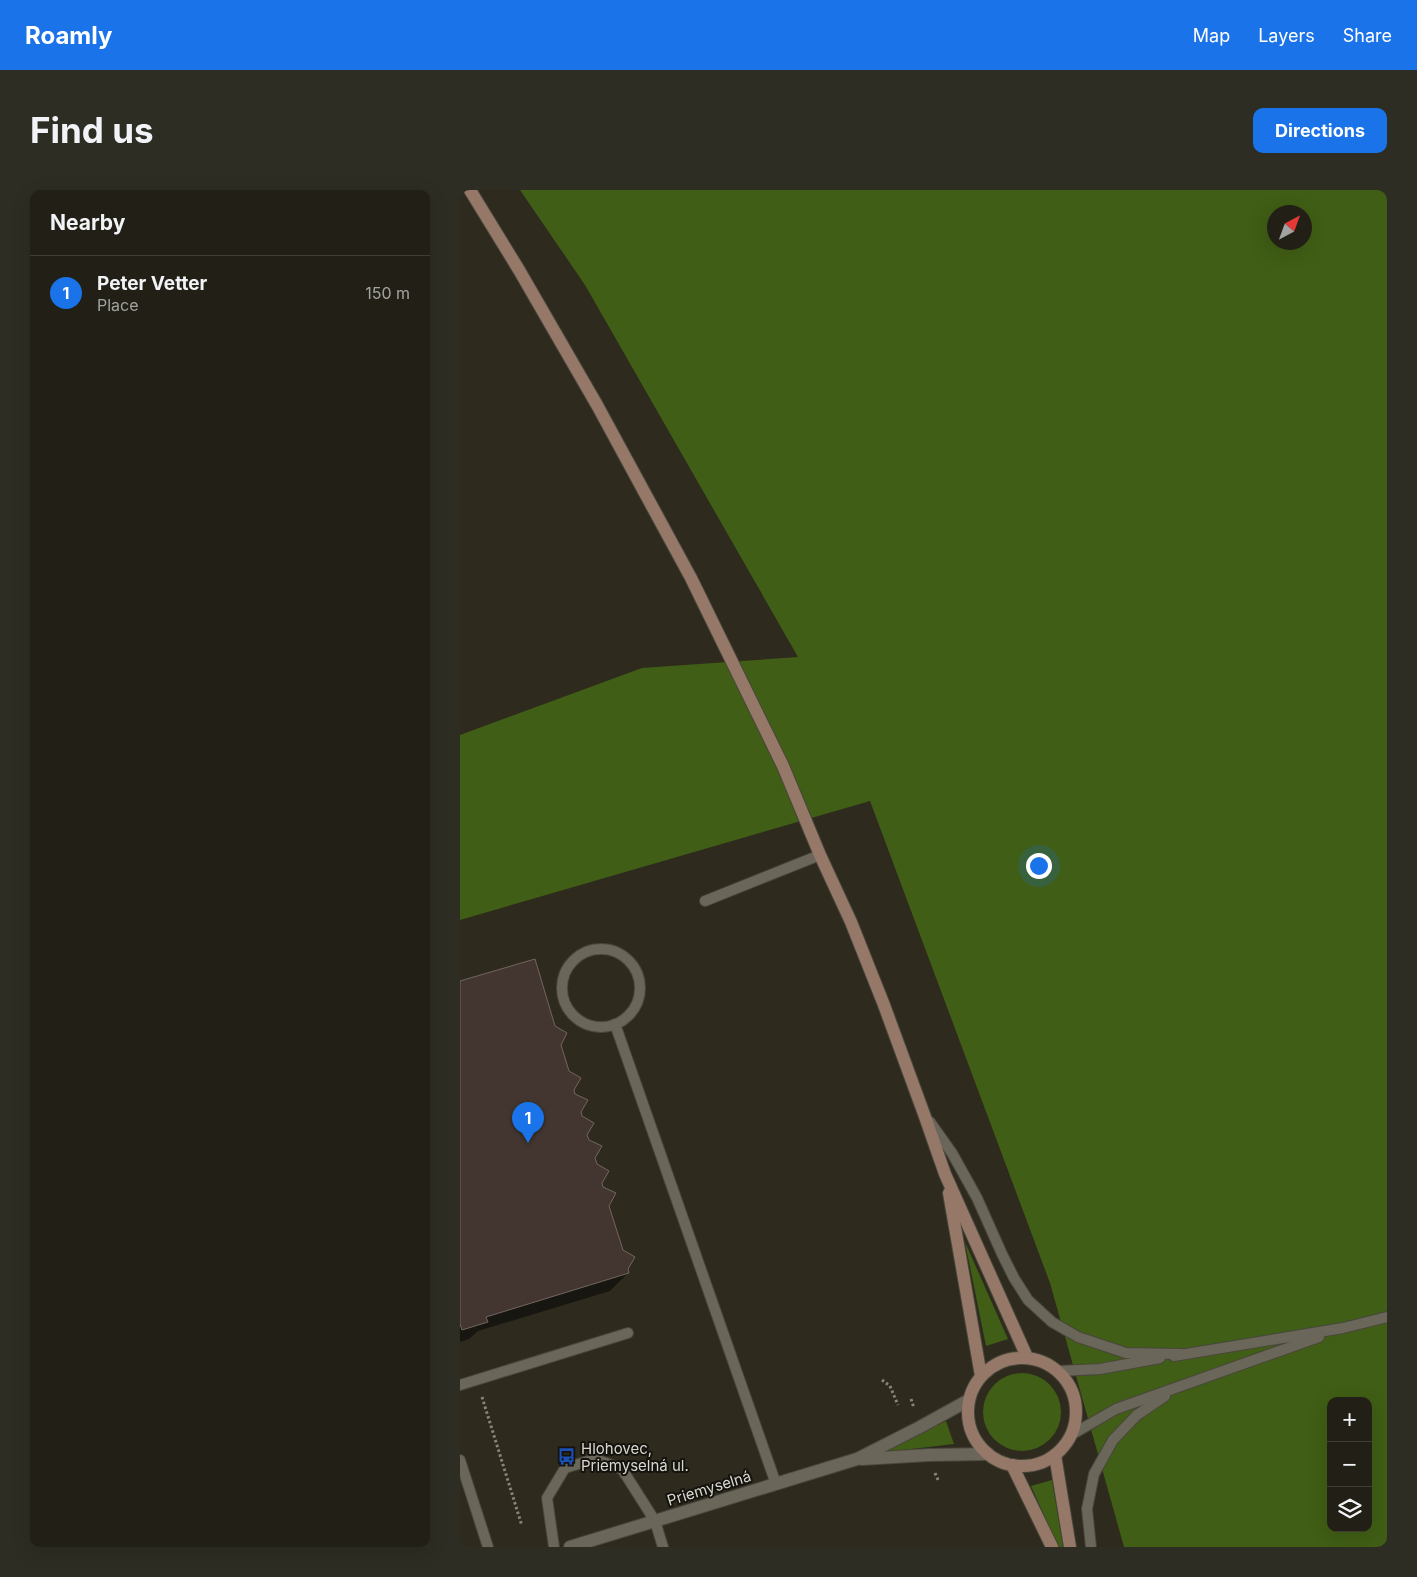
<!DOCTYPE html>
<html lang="en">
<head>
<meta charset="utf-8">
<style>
	body { margin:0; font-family:Inter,sans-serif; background:#2e2d23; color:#f1f3f6 }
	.controls { position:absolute; right:15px; bottom:15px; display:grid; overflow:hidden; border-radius:10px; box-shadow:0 5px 20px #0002 }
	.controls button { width:45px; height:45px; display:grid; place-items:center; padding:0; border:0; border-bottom:1px solid #3f3e35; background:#222016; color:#f1f3f6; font:25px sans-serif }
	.compass { position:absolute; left:807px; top:15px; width:45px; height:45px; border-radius:50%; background:#222016; box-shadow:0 5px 20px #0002; rotate:41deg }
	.you { position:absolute; left:578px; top:675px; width:18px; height:18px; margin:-12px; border:4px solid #fff; border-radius:50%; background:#1a73e8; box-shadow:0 0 0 8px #1a73e833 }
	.badge { display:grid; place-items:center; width:32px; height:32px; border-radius:50%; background:#1a73e8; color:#fff; font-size:16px; font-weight:700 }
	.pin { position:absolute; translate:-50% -41px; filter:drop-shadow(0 1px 2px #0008) }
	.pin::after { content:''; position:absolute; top:26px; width:18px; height:15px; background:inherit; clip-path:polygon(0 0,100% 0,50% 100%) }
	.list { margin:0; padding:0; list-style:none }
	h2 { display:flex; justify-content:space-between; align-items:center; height:65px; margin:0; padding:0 20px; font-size:21px }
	h2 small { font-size:16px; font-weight:400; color:#a2a3a1 }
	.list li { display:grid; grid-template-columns:32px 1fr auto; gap:15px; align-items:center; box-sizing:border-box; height:75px; padding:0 20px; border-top:1px solid #3f3e35 }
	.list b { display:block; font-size:19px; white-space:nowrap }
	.list p { margin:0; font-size:16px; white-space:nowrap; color:#a2a3a1 }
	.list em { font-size:16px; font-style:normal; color:#a2a3a1 }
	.icon { flex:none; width:28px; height:28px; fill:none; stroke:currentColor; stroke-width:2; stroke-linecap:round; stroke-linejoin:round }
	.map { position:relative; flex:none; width:927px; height:1357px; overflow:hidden; border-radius:10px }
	header { display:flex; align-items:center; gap:30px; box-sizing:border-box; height:70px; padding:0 25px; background:#1a73e8; color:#fff }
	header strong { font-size:24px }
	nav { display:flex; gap:28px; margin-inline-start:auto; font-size:18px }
	.intro { display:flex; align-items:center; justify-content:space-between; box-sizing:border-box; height:120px; padding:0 30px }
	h1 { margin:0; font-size:35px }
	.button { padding:12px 22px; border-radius:10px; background:#1a73e8; color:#fff; font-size:18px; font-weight:700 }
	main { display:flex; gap:30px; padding:0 30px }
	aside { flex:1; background:#222016; border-radius:10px; box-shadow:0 5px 20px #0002 }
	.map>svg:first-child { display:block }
	.green { fill:#405e15; fill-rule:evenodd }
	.shadow { fill:#0007 }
	.building { fill:#433631; stroke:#74655f }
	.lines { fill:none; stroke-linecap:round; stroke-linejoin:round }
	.lane-casing { stroke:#49463c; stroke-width:12 }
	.street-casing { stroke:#49463c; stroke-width:14 }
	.secondary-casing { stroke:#49463c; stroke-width:14 }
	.path { stroke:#87847a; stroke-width:3; stroke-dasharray:2.5 2.5; stroke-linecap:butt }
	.lane { stroke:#6a6659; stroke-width:10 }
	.street { stroke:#6a6659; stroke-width:12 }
	.secondary { stroke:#957867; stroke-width:12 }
	.labels { text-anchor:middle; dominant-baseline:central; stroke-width:4; stroke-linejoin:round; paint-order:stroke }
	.poi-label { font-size:15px; fill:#dad7d0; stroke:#14130e; text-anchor:start }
	.street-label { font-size:15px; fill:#dad7d0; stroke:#14130e }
</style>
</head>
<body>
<header>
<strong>Roamly</strong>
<nav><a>Map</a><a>Layers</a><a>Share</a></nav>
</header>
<div class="intro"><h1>Find us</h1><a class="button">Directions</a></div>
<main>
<aside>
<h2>Nearby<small></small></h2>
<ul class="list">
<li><span class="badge">1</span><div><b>Peter Vetter</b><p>Place</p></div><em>150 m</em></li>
</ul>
</aside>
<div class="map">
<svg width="927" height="1357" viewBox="0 0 927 1357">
	<rect width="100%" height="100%" fill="#2e2a1e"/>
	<g class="green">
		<path d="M60,0H927V1357H664L590,1093L410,611L0,730V545L182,478L338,467L125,95ZM814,22H844V52H814ZM871,1211H908V1338H871Z"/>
		<polygon points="505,1052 548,1149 526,1156"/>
		<circle cx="562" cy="1222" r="39"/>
		<polygon points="486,1231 494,1254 418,1263"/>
		<polygon points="592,1290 603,1357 598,1357 571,1296"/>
	</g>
	<polygon class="shadow" points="0,792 99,855 168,1083 150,1101 18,1141 9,1149 0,1152"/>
	<polygon class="building" points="75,769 95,836 107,843 101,855 109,881 121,888 114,900 115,904 128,910 121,922 122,926 134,933 127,945 129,950 142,956 135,968 137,974 149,981 142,993 143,997 156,1003 149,1016 163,1060 175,1067 168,1079 169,1083 26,1127 28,1132 2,1140 0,1134 0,791"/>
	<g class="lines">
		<defs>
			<g id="lane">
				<polyline points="245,711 360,665"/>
				<circle cx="141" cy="798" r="39"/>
				<polyline points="155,834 316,1294"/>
				<polyline points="470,932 492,963 517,1008 542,1064 554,1088 568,1110 592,1132 618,1147 666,1163 721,1164"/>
				<polyline points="714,1166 883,1138 927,1127"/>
				<polyline points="599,1181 640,1179 700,1168"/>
				<polyline points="0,1195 168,1143"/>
				<polyline points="611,1245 656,1219 859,1147"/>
				<polyline points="0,1270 28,1357"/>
				<polyline points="94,1357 87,1308 105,1278 135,1269 162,1279 195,1331 203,1357"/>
				<polyline points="631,1357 627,1319 634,1284 653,1250 677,1225 705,1206"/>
			</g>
			<g id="street">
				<polyline points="402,1269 469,1265 528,1264"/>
				<polyline points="110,1357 397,1269 460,1237 509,1210"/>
			</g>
			<g id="secondary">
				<polyline points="10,0 59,80 137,215 231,388 323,576 360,665 391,732 424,815 464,924 485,984 567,1167"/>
				<polyline points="489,1003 521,1186"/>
				<circle cx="562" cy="1222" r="54"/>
				<polyline points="595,1265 610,1357"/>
				<polyline points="552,1275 592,1357"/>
			</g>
		</defs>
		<use href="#lane" class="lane-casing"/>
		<use href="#street" class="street-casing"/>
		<use href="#secondary" class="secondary-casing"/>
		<g class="path">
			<polyline points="422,1190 430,1196 438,1215"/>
			<polyline points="22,1207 62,1336"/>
			<polyline points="451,1209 454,1218"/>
			<polyline points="475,1283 479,1292"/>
		</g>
		<use href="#lane" class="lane"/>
		<use href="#street" class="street"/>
		<use href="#secondary" class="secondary"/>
	</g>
	<defs>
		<symbol id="bus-bare" viewBox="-9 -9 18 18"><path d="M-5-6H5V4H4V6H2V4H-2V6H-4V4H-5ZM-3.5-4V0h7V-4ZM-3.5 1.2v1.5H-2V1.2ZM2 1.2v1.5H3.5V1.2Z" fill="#1a4fb4" stroke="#14130e" stroke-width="2.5" paint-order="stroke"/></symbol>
	</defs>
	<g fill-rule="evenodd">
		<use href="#bus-bare" x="94" y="1254" width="25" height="25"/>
	</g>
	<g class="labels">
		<g class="poi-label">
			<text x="121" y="1258">Hlohovec,<tspan x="121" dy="17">Priemyselná ul.</tspan></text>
		</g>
		<g class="street-label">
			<text transform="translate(249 1298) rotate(-17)">Priemyselná</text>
		</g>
	</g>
</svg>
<div class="controls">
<button>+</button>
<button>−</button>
<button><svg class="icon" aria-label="layers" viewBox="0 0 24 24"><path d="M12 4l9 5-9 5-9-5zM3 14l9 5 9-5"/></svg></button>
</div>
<svg class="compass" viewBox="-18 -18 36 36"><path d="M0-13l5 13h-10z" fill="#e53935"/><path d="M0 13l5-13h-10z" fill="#a2a3a1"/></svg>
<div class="you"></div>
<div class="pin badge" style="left:68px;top:953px">1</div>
</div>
</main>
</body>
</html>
